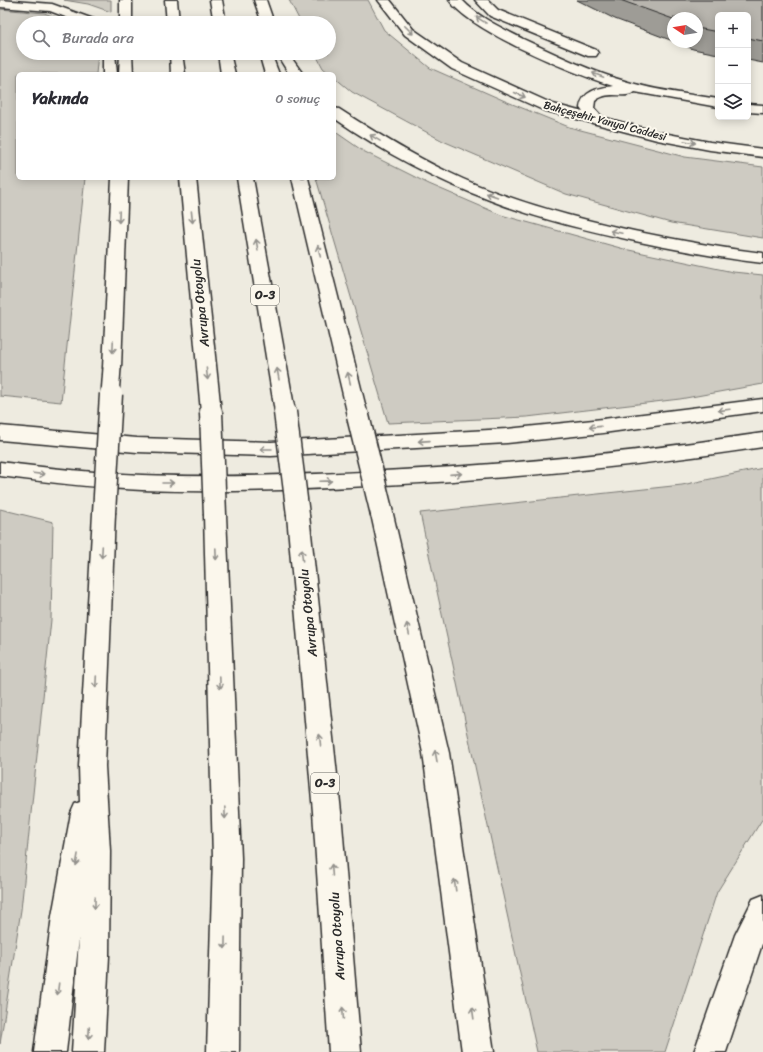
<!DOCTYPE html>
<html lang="tr">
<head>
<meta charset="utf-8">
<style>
	body { margin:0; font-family:Sriracha,sans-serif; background:#f7f7f7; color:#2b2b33 }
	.controls { position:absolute; right:12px; top:12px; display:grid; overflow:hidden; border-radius:6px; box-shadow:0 2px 10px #0003 }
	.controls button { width:36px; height:36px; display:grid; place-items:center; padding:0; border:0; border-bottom:1px solid #e1e1e2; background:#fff; color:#2b2b33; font:20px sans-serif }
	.compass { position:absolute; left:667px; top:12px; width:36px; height:36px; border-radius:50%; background:#fff; box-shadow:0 2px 10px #0003; rotate:282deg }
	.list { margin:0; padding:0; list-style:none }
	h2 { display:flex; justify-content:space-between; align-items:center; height:52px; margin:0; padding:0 16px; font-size:17px }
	h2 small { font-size:13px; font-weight:400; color:#7c7c81 }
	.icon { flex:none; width:22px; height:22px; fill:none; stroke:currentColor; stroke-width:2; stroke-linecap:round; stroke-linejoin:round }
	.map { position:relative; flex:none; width:763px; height:1052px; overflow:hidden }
	.search { position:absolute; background:#fff; box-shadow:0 2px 10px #0003; left:16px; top:16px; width:320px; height:44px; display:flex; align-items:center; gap:10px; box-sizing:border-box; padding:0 14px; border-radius:22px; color:#7c7c81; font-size:15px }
	.panel { position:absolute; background:#fff; box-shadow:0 2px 10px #0003; left:16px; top:72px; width:320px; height:108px; border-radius:6px }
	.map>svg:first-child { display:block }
	.green { fill:#cecbc2; stroke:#7c7b76 }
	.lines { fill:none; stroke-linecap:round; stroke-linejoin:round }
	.street-casing { stroke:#2b2b2b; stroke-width:3 }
	.primary-casing { stroke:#2b2b2b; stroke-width:3 }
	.highway-casing { stroke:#2b2b2b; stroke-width:3 }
	.street { fill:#fbf7ec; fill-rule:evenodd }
	.primary { fill:#fbf7ec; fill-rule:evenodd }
	.highway { fill:#fbf7ec; fill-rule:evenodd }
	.highway-bridge-far1-casing { stroke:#2b2b2b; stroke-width:20; stroke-linecap:butt }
	.highway-bridge-casing { stroke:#2b2b2b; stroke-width:25; stroke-linecap:butt }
	.highway-bridge-far1 { stroke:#fbf7ec; stroke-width:17 }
	.highway-bridge { stroke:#fbf7ec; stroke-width:22 }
	.wall { fill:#9e9c96; stroke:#2b2b2b }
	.building { fill:#b8b5ae; stroke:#2b2b2b }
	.oneway { stroke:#93918c }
	.labels { text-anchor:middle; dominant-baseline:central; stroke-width:4; stroke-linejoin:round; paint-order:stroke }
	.far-street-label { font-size:11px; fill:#2b2b2b; stroke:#fbf7ec }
	.shield { fill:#fbf7ec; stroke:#696865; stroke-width:1 }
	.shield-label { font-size:12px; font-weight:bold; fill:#2b2b2b }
	.street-label { font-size:13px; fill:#2b2b2b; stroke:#fbf7ec }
</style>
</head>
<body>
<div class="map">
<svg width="763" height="1052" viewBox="0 0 763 1052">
	<rect width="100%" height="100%" fill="#eeebe0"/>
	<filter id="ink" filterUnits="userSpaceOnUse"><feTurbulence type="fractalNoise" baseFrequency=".025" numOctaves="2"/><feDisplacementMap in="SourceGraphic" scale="8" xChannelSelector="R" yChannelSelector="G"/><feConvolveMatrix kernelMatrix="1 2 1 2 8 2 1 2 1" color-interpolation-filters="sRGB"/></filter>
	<g filter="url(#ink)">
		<g class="green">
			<polygon points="64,0 111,0 111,12 88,4"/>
			<polygon points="289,0 368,0 384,30 430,68 505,101 569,127 685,157 763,167 763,238 671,223 566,194 443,141 352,92 334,77 334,74 330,74 323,68 315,53 329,53 329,23 301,23"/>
			<polygon points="0,9 44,13 72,23 23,23 23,53 98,53 96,74 18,74 18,178 85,178 61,402 0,396"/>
			<polygon points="334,131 363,151 429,184 501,215 624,249 733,272 763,275 763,384 680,399 527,417 388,423 316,178 334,178"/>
			<polygon points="763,468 763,818 717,892 665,1052 537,1052 420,513 682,485"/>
			<polygon points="0,509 53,522 51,620 21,910 0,1044"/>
		</g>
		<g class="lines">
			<defs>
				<polygon id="street" points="475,0 488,0 498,10 596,50 598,53 596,56 588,56 490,16"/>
				<g id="primary">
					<path d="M378,0H390L413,29L462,63L553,104L583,112L580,108C582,91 598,88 613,86C575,74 471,32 449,0H462C479,18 502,28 523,39C557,55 592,72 628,82C657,91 688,94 718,99V107L635,92C625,100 609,89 595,101L594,108L602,117L658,132L710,142L763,149V157L710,150L657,140L543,110L452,69L405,35Z"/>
					<polygon points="748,104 763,105 763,113 748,112"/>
				</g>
				<g id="highway">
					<polygon points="0,0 52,4 96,20 98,23 81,23 50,11 0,7"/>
					<rect x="120" y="0" width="12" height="23"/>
					<polygon points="165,0 177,0 179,23 167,23"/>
					<polygon points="210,0 222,0 226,23 214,23"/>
					<polygon points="254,0 266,0 274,23 262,23"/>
					<polygon points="103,53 115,53 117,74 103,74"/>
					<polygon points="120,53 132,53 133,74 119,74"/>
					<polygon points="170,53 182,53 185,74 171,74"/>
					<polygon points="218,53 230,53 235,74 221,74"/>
					<polygon points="259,53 271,53 279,74 265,74"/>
					<polygon points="276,53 288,53 303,74 289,74"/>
					<path d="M334,108L339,109C379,135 420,160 463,179C518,203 576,218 634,231C677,240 720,248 763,253V263C720,258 677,250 635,241C587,230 538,219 492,201C436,180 383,152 334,118Z"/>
					<polygon points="112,178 128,178 121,368 119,372 112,374 105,372 103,368"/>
					<polygon points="180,178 196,178 221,412 218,417 211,418 204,417 201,412"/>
					<polygon points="237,178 253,178 295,412 292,417 285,418 278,417 275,412"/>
					<polygon points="292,178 308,178 368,416 365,421 358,422 351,421 348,416"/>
					<polygon points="763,399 763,411 603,433 507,443 271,456 137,452 0,440 0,426 137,438 271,442 507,429 603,419"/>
					<path d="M763,433V447C637,466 511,479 384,485C303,490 222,493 142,490C94,488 47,482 0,476V462C47,468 94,473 142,475C222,478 303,475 384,471C511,465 637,452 763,433Z"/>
					<polygon points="104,505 112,508 115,513 105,766 110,851 109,956 104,1052 72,1052 79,938 66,1052 34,1052 52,916 71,813 75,804 80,802 79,766 93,513 96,508"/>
					<polygon points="382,506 390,509 393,514 449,753 494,1052 462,1052 423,753 371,514 374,509"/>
					<polygon points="215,507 223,510 226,515 241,858 239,1052 207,1052 213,858 204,515 207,510"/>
					<polygon points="298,507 306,510 309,515 341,812 361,1052 329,1052 313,812 287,515 290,510"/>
					<polygon points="763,895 763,941 726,1052 694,1052 735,935 753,899"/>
				</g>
			</defs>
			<use href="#street" class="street-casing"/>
			<use href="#primary" class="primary-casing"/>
			<use href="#highway" class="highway-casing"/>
			<use href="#street" class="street"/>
			<use href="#primary" class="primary"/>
			<use href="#highway" class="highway"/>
			<defs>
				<polyline id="highway-bridge-far1" points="110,395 112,368"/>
				<g id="highway-bridge">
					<polyline points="211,412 215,515"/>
					<polyline points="285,412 298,515"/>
					<polyline points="358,416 382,514"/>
					<polyline points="104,513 111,394"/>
				</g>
			</defs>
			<use href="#highway-bridge-far1" class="highway-bridge-far1-casing"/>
			<use href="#highway-bridge" class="highway-bridge-casing"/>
			<use href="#highway-bridge-far1" class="highway-bridge-far1"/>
			<use href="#highway-bridge" class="highway-bridge"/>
		</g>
		<polygon class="wall" points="577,0 763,0 763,63 748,60 748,15 718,15 718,54 693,49 675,42 697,42 697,18 673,18 673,41 615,19"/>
		<polygon class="building" points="620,0 763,0 763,41 748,38 748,15 718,15 718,32 697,28 697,18 673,18 673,19"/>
		<defs><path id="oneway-shaft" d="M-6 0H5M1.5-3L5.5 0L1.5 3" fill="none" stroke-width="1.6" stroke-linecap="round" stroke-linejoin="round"/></defs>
		<g class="oneway">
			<use href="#oneway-shaft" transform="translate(481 20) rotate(-148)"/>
			<use href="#oneway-shaft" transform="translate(409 30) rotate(45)"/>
			<use href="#oneway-shaft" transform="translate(598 75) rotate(-159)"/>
			<use href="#oneway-shaft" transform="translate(520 95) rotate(24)"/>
			<use href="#oneway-shaft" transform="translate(375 138) rotate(-149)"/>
			<use href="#oneway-shaft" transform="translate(690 142) rotate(11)"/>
			<use href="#oneway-shaft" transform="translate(492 195) rotate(-161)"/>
			<use href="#oneway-shaft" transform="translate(119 217) rotate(92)"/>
			<use href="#oneway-shaft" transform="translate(192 217) rotate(84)"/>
			<use href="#oneway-shaft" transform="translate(616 232) rotate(-168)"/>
			<use href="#oneway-shaft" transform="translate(257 245) rotate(-100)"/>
			<use href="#oneway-shaft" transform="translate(319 251) rotate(-103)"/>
			<use href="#oneway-shaft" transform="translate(113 347) rotate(92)"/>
			<use href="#oneway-shaft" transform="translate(207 374) rotate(84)"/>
			<use href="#oneway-shaft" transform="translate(278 374) rotate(-100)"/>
			<use href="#oneway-shaft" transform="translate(349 378) rotate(-103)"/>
			<use href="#oneway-shaft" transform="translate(724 410) rotate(173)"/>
			<use href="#oneway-shaft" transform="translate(595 427) rotate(174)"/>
			<use href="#oneway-shaft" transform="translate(424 441) rotate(176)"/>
			<use href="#oneway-shaft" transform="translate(266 449) rotate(-180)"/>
			<use href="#oneway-shaft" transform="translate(39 474) rotate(7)"/>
			<use href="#oneway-shaft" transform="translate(456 474) rotate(-4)"/>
			<use href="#oneway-shaft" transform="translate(326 481) rotate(-2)"/>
			<use href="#oneway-shaft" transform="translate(168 483)"/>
			<use href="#oneway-shaft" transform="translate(102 552) rotate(93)"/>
			<use href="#oneway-shaft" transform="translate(216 554) rotate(88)"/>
			<use href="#oneway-shaft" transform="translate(302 555) rotate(-96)"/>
			<use href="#oneway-shaft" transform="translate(408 629) rotate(-103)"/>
			<use href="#oneway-shaft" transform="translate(96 682) rotate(93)"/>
			<use href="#oneway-shaft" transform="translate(220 683) rotate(88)"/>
			<use href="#oneway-shaft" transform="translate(320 740) rotate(-96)"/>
			<use href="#oneway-shaft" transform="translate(436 756) rotate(-100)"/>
			<use href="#oneway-shaft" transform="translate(225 813) rotate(88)"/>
			<use href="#oneway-shaft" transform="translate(77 860) rotate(100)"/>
			<use href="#oneway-shaft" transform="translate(332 870) rotate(-94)"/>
			<use href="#oneway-shaft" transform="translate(455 885) rotate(-98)"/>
			<use href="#oneway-shaft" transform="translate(95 903) rotate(91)"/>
			<use href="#oneway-shaft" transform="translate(225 943) rotate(91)"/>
			<use href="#oneway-shaft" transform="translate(58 989) rotate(97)"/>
			<use href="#oneway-shaft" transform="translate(343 1013) rotate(-94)"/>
			<use href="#oneway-shaft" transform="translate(473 1013) rotate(-98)"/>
			<use href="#oneway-shaft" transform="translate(89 1033) rotate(93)"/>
		</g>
	</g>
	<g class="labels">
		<g class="far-street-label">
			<text transform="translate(605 121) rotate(15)">Bahçeşehir Yanyol Caddesi</text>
		</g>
		<g class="shield">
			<rect x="251" y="285" width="28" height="20" rx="3"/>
			<rect x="311" y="773" width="28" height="20" rx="3"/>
		</g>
		<g class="shield-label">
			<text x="265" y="295">O-3</text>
			<text x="325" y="783">O-3</text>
		</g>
		<g class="street-label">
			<text transform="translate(200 303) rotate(-96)">Avrupa Otoyolu</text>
			<text transform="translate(308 613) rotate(-96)">Avrupa Otoyolu</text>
			<text transform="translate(337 936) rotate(-94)">Avrupa Otoyolu</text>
		</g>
	</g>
</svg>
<div class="controls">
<button>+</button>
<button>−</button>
<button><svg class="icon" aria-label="layers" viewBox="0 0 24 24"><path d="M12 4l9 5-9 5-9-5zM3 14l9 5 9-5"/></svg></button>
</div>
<svg class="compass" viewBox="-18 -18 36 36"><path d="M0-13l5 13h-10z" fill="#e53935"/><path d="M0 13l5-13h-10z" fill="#7c7c81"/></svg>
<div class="search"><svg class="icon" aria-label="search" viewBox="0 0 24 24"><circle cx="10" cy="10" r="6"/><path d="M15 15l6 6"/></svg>Burada ara</div>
<section class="panel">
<h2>Yakında<small>0 sonuç</small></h2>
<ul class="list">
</ul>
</section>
</div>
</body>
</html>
